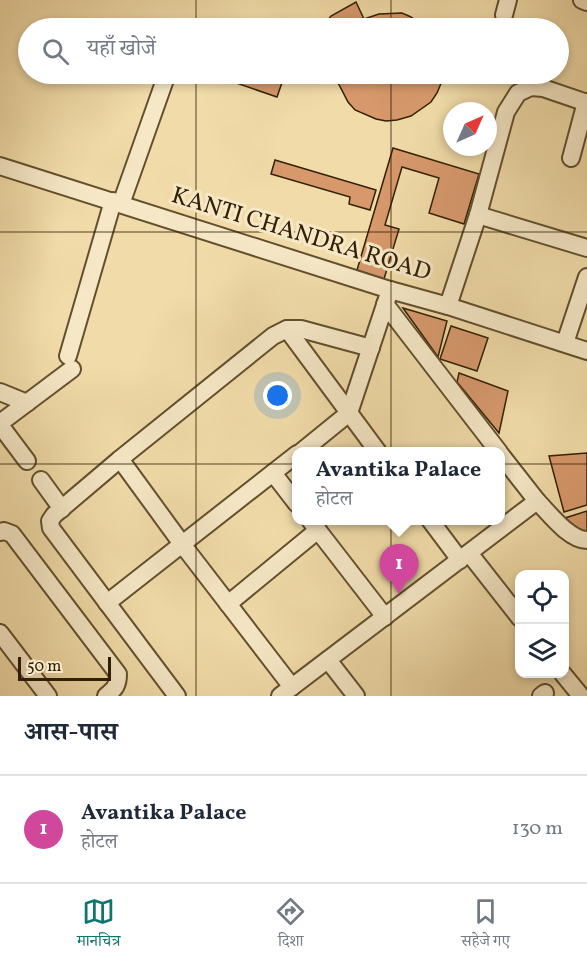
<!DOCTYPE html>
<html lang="hi">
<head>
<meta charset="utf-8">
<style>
	body { margin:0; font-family:Vollkorn,"Noto Serif Devanagari",serif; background:#f6f6f7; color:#1f2937 }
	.controls { position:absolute; right:18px; bottom:18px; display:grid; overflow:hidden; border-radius:12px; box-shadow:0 3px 9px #0003 }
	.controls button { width:54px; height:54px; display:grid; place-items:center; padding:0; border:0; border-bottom:2px solid #e0e1e3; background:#fff; color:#1f2937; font:30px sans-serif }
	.compass { position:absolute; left:443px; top:102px; width:54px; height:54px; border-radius:50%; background:#fff; box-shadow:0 3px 9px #0003; rotate:45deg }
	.scale { position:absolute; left:18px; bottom:15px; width:93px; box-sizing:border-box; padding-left:6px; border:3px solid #322004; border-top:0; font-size:16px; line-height:21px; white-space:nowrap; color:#322004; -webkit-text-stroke:4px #f6e8c7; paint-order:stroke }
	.you { position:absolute; left:278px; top:396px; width:21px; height:21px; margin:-15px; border:4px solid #fff; border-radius:50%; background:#1a73e8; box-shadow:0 0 0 9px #1a73e833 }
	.badge { display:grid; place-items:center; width:39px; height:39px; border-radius:50%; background:#0f766e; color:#fff; font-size:20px; font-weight:700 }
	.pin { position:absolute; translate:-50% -50px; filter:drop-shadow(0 2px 3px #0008) }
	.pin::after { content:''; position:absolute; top:32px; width:21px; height:18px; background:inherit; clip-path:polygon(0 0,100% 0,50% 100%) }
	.popup { position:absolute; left:292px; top:447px; width:213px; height:78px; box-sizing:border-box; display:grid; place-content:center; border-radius:12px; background:#fff; filter:drop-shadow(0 2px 4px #0005); font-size:20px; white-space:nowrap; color:#747a83 }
	.popup b { font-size:22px; color:#1f2937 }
	.popup::after { content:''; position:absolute; left:50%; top:100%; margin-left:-12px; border:12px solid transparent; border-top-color:#fff }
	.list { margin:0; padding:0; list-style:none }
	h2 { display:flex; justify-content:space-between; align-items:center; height:78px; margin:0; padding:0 24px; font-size:26px }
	h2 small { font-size:20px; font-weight:400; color:#747a83 }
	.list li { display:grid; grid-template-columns:39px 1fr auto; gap:18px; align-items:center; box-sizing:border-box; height:108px; padding:0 24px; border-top:2px solid #e0e1e3 }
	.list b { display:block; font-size:22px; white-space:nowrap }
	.list p { margin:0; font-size:20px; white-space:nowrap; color:#747a83 }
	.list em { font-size:20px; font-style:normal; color:#747a83 }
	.icon { flex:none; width:33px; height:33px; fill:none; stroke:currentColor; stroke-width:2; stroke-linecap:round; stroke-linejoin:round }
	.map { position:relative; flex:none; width:587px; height:696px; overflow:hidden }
	.search { position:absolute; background:#fff; box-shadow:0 3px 9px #0003; left:18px; right:18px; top:18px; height:66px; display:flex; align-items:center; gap:15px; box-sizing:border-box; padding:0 21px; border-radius:33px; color:#747a83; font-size:22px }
	.sheet { height:186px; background:#fff }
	nav { display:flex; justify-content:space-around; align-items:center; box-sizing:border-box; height:84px; border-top:2px solid #e0e1e3; background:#fff; font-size:16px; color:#747a83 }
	nav a { display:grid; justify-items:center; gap:3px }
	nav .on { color:#0f766e }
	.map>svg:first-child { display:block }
	.building { fill:#d7996c; stroke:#322004; stroke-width:1.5 }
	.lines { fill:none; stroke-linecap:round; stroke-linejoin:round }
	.minor-casing { stroke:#624f2d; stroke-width:20 }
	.minor { stroke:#f6e8c7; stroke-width:16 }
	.grid { fill:none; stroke:#322004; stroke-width:1.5; stroke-opacity:0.55 }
	.labels { text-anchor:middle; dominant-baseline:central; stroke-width:6; stroke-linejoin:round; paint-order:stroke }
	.street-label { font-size:24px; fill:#322004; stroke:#f6e8c7 }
</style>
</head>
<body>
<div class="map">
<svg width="587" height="696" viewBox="0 0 587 696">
	<rect width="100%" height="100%" fill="#f1dca9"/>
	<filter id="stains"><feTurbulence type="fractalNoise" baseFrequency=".00333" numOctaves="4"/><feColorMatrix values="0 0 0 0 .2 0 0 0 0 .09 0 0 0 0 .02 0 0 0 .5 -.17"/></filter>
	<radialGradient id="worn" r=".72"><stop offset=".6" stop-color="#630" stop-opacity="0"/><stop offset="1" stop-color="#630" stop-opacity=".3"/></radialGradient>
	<g class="building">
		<polygon points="356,2 364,19 379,14 402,13 411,17 425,28 321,28 331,16"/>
		<polygon points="213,74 285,74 277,97 213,75"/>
		<polygon points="325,74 445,74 437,93 431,102 411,116 397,120 386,121 376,119 355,110 348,102 334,75"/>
		<polygon points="393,148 479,174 464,224 429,213 439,178 402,167 385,225 399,229 384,279 357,270"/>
		<polygon points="275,160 376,190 370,210 349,204 350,197 271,174"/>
		<polygon points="403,308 447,321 438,357"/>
		<polygon points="451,326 488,338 477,371 440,359"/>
		<polygon points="459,373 508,391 499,433 457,382"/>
		<polygon points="587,453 587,505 564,512 549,456"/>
		<polygon points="587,511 587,531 574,532 565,518"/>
	</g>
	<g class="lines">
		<defs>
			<g id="minor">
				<polyline points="582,0 587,2"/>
				<polyline points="504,15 508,0"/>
				<polyline points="571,158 586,102"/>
				<polyline points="0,166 390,290 448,306 587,351"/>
				<polyline points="121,204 167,74"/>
				<polyline points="478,215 587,248"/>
				<polyline points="385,304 499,452"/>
				<polyline points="448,306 478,215 506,112 518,93 531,87 543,88 587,103"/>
				<polyline points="287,329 378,452"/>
				<polyline points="565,343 587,277"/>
				<polyline points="68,356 113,201"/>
				<polyline points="0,392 27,403"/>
				<polyline points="0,423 72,369"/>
				<polyline points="0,425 27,461"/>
				<polyline points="301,452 349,413 390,290"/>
				<polyline points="501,455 537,501"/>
				<polyline points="120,459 182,544 292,687"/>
				<polyline points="273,473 297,504"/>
				<polyline points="41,480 62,509"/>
				<polyline points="310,520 385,617"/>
				<polyline points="430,520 460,560"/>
				<path d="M0,532L4,531L12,534L118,674C118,685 115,689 106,696"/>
				<polyline points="469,553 520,618"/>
				<polyline points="107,603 297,454"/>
				<polyline points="228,604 318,530"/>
				<polyline points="0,633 48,696"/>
				<polyline points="328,660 356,696"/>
				<polyline points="563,674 581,696"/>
				<polyline points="177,696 51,528 50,521 54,515 120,459 273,336 287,329 301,329 371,348"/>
				<path d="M280,696L537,501C549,513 569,540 587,540"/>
				<polyline points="541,696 545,693"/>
			</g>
		</defs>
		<use href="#minor" class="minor-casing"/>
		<use href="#minor" class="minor"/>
	</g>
	<path class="grid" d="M196,0V28M391,0V28M196,74V696M391,74V696M0,232H587M0,464H587"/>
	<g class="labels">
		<g class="street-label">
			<text transform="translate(301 235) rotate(17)">KANTI CHANDRA ROAD</text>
		</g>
	</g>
	<rect width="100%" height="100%" filter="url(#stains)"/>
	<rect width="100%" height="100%" fill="url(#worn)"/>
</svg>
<div class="controls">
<button><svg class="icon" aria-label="locate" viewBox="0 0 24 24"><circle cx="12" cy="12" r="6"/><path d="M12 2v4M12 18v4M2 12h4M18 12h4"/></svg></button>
<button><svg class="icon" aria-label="layers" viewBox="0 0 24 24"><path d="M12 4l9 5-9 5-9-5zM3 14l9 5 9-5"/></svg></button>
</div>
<svg class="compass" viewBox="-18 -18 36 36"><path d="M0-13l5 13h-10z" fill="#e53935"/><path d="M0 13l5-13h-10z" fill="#747a83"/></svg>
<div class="scale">50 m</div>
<div class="you"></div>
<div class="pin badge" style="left:399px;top:594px;background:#d1479c">1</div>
<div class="popup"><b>Avantika Palace</b>होटल</div>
<div class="search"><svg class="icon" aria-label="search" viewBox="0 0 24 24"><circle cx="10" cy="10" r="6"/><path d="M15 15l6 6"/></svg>यहाँ खोजें</div>
</div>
<section class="sheet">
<h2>आस-पास<small></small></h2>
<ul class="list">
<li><span class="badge" style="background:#d1479c">1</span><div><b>Avantika Palace</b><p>होटल</p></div><em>130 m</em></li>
</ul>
</section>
<nav>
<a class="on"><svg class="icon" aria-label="map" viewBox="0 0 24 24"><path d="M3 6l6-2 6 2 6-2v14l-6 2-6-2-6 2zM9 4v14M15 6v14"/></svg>मानचित्र</a>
<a><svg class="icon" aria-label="directions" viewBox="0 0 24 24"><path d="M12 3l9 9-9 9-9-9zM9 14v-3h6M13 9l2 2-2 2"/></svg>दिशा</a>
<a><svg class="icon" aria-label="saved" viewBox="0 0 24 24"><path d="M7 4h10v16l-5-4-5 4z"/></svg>सहेजे गए</a>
</nav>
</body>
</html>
